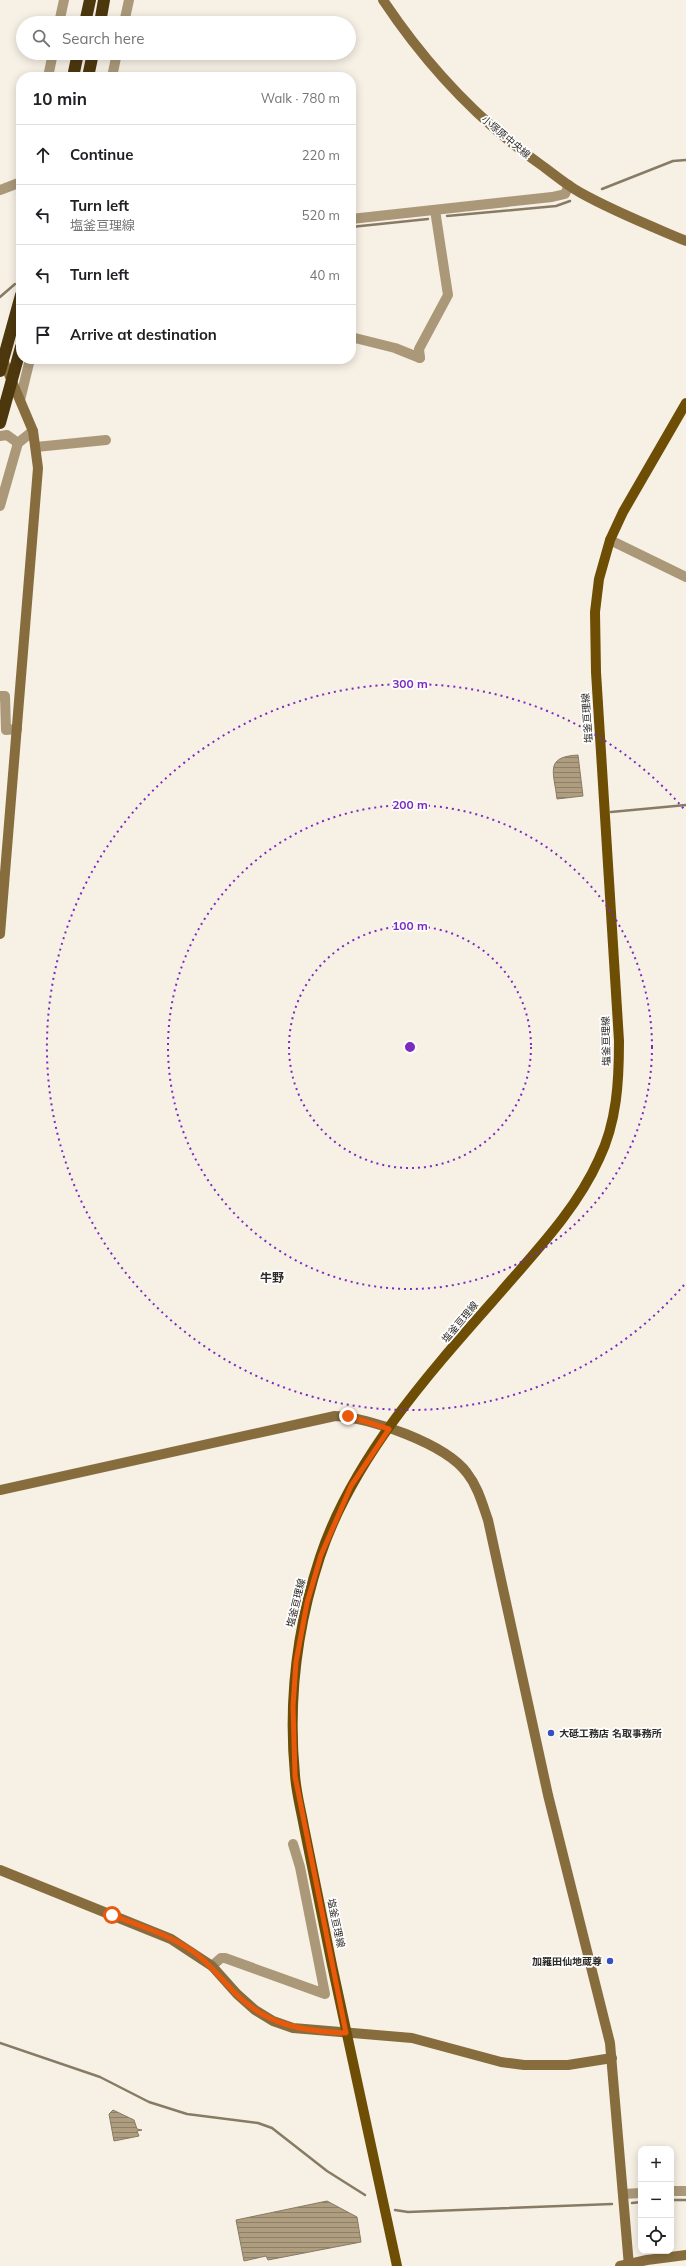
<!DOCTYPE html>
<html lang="en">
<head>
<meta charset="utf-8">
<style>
	body { margin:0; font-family:Mulish,"Noto Sans JP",sans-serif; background:#f2f2f2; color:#202124 }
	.controls { position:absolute; right:12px; bottom:12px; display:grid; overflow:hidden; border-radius:8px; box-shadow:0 2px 10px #0003 }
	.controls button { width:36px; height:36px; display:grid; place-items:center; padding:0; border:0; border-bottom:1px solid #e0e0e0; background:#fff; color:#202124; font:20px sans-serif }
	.stop { position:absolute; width:12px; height:12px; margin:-9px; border:3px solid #ea580c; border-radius:50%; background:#fff }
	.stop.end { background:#ea580c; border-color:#fff; box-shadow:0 1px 4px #0008 }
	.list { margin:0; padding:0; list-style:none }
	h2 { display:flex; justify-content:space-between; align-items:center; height:52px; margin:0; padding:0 16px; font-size:17px }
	h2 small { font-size:13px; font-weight:400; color:#757577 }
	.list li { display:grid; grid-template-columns:26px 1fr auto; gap:12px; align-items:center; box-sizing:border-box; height:60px; padding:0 16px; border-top:1px solid #e0e0e0 }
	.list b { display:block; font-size:15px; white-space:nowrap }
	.list p { margin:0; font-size:13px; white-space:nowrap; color:#757577 }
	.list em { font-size:13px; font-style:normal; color:#757577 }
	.icon { flex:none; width:22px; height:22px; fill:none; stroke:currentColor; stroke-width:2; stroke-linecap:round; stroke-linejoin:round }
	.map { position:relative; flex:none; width:686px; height:2266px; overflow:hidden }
	.search { position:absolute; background:#fff; box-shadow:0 2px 10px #0003; left:16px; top:16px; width:340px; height:44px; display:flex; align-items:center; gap:10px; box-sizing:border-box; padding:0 14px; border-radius:22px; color:#757577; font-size:15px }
	.panel { position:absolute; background:#fff; box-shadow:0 2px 10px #0003; left:16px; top:72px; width:340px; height:292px; border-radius:16px }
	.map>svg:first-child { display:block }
	.water { fill:url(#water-rules); stroke:#887b65 }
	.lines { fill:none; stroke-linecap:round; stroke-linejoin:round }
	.stream { stroke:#887b65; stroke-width:2.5 }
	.street { stroke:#aa9879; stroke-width:10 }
	.secondary { stroke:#876d3e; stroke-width:10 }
	.primary { stroke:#6d4e04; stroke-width:10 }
	.highway { stroke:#4d380e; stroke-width:12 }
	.route { stroke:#ea580c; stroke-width:5 }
	.ring { fill:none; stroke:#7b2cbf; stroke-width:2; stroke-dasharray:2 4 }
	.poi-dot { fill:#3650c2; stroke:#fff; stroke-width:1.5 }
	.labels { text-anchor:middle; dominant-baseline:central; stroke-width:3.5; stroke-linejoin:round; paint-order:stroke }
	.street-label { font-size:10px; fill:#2e2b27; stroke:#fff }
	.poi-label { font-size:10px; font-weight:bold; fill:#2e2b27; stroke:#fff; text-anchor:start }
	.quarter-label { font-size:12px; font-weight:bold; fill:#2e2b27; stroke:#fff }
	.centre { fill:#7b2cbf; stroke:#fff; stroke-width:2 }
	.ring-label { font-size:12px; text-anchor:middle; font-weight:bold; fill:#7b2cbf; stroke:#fff; stroke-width:3.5; stroke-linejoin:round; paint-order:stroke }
</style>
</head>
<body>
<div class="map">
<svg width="686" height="2266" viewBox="0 0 686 2266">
	<defs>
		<pattern id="water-rules" width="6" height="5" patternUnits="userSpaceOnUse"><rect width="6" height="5" fill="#ae9d7f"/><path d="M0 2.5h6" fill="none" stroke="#8e8068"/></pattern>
	</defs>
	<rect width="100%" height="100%" fill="#f7f0e5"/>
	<g class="water">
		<path d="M578,755L583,796L557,799C554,772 544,757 578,755Z"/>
		<polygon points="113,2110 134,2120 137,2129 142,2130 137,2131 139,2136 114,2141 109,2114"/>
		<polygon points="327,2201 357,2217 361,2242 268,2260 266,2256 244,2261 236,2220"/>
	</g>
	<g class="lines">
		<g class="stream">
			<polyline points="602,189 673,161 686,160"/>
			<polyline points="447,216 556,206 570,201"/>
			<polyline points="351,227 428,219"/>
			<polyline points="0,297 15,284"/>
			<polyline points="611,812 686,805"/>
			<polyline points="0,2043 100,2077 149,2102 187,2114 258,2123 272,2128 327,2171 365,2195"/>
			<polyline points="671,2200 686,2200"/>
			<polyline points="632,2203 641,2202"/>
			<polyline points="395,2210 408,2212 612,2204"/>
		</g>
		<g class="street">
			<polyline points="59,23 64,0"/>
			<polyline points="124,23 129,0"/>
			<polyline points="48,77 53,53"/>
			<polyline points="112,77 117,53"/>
			<polyline points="0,190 21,182"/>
			<polyline points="351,219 552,197 565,194 569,185"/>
			<polyline points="351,337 395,348 420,358"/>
			<polyline points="420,358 419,349 448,295 435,210"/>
			<polyline points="20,400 30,359"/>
			<polyline points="0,436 7,435 18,443"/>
			<polyline points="36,447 106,440"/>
			<polyline points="0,506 18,443 33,431"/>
			<polyline points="610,540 686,577"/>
			<polyline points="0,696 5,696 6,730 17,729"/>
			<polyline points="212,1966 221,1958 225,1958 325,1994 300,1867 293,1844"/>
			<polyline points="671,2191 686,2191"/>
			<polyline points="623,2194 641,2193"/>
		</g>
		<g class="secondary">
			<path d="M383,0C427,66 479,122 544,167C556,176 568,186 581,193C615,212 651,226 686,241"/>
			<polyline points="0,934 38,468 33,431 2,358"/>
			<path d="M0,1490L335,1416C369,1417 446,1444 467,1473C478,1487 482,1503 488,1520L548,1795L610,2043L629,2266"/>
			<polyline points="0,1870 171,1939 212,1966 237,1994 255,2010 273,2021 293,2028 412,2038 501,2062 524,2065 568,2065 612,2058"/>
			<polyline points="620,2266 647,2260 686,2255"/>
		</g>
		<path class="primary" d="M397,2266C375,2166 353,2066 332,1965C323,1919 313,1873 304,1827C301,1810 296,1792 295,1775C288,1701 297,1627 320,1557C353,1457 432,1370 500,1293C536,1251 576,1210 599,1159C617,1122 619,1081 619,1041L596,672L595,612L599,579L610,540L623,512L686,403"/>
		<g class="highway">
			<polyline points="85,23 90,0"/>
			<polyline points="100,23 104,0"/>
			<polyline points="73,77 78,53"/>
			<polyline points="88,77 93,53"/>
			<polyline points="0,371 21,295"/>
			<polyline points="0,423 21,347"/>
		</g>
	</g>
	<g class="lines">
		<path class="route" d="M112,1915C140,1926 170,1935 195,1953C211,1965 222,1980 236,1994C268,2026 303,2031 346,2033L295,1776L293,1706L296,1662L307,1603L321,1555L351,1486L389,1429L348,1416"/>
	</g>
	<g class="ring">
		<circle cx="410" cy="1047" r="121"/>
		<circle cx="410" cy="1047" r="242"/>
		<path d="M684 1285A363 363 0 1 1 684 809"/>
	</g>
	<g class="poi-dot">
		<circle cx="551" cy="1733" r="4"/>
		<circle cx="610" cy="1961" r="4"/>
	</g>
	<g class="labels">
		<g class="street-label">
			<text transform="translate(506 137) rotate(40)">小塚原中央線</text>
			<text transform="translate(587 718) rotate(-94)">塩釜亘理線</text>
			<text transform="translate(606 1041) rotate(-91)">塩釜亘理線</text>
			<text transform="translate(460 1322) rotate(-50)">塩釜亘理線</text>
			<text transform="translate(296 1603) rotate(-76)">塩釜亘理線</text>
			<text transform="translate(336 1923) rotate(78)">塩釜亘理線</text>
		</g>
		<g class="poi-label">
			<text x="559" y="1733">大砥工務店 名取事務所</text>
			<text x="602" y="1961" text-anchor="end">加羅田仙地蔵尊</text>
		</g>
		<g class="quarter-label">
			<text x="272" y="1277">牛野</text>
		</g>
	</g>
	<circle cx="410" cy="1047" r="6" class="centre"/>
	<g class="ring-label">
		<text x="410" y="688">300 m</text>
		<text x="410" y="809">200 m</text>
		<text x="410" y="930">100 m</text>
	</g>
</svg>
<div class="controls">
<button>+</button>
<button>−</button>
<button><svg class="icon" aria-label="locate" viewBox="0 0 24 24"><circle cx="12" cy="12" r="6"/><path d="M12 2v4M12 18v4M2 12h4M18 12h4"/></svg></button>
</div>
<div class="stop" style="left:112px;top:1915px"></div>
<div class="stop end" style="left:348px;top:1416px"></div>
<div class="search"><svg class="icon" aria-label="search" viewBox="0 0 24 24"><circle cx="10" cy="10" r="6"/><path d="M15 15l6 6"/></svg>Search here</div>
<section class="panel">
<h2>10 min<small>Walk · 780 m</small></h2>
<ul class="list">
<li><svg class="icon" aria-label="ahead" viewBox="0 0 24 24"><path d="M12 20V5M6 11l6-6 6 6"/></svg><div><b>Continue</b></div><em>220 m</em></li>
<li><svg class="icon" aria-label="left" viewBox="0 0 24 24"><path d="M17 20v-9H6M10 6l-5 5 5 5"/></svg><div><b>Turn left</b><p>塩釜亘理線</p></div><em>520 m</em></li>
<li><svg class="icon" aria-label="left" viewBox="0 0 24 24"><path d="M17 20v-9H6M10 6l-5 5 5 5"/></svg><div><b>Turn left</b></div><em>40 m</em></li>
<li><svg class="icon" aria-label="arrive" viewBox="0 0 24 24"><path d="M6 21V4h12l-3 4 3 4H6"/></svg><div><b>Arrive at destination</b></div></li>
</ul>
</section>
</div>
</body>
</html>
